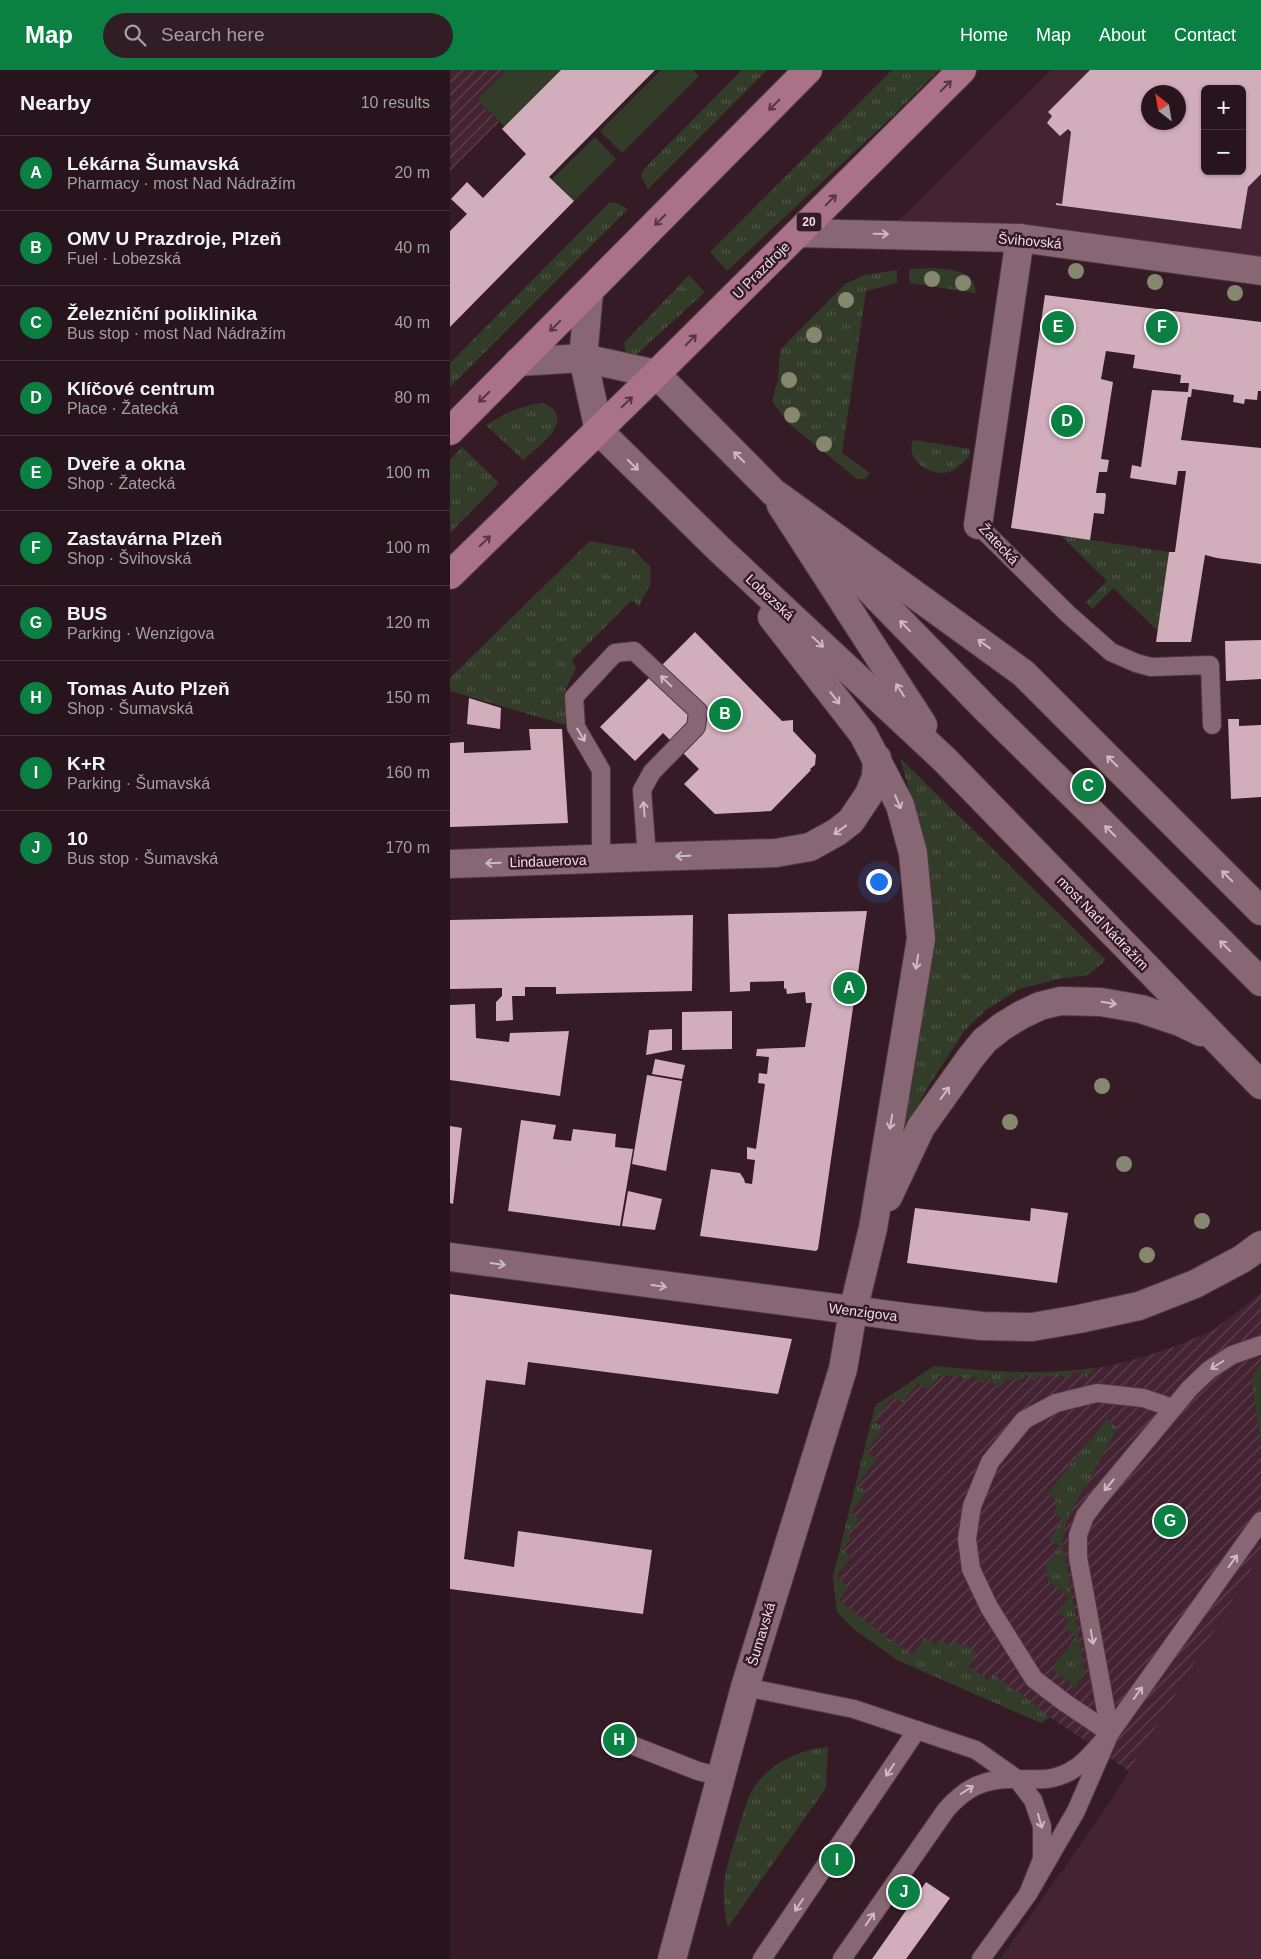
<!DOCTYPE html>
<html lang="en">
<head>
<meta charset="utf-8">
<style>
	body { margin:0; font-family:Arial,sans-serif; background:#301d25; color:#f1f3f6 }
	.controls { position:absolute; right:15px; top:15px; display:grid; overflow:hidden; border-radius:8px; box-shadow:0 1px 4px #0004 }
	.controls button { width:45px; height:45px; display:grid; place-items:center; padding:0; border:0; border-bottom:1px solid #44333b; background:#28141c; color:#f1f3f6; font:25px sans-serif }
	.compass { position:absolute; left:691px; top:15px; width:45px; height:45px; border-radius:50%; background:#28141c; box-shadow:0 1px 4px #0004; rotate:329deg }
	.you { position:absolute; left:428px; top:811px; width:18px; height:18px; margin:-12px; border:4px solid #fff; border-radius:50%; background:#1a73e8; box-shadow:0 0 0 8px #1a73e833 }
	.badge { display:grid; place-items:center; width:32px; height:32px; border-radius:50%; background:#0b8043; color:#fff; font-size:16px; font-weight:700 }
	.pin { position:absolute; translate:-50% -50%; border:2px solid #fff; box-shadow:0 1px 5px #0006 }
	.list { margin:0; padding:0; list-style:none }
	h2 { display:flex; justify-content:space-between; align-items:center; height:65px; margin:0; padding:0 20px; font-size:21px }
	h2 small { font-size:16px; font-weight:400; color:#a59ea3 }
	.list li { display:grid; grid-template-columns:32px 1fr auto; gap:15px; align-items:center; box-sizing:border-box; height:75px; padding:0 20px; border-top:1px solid #44333b }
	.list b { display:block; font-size:19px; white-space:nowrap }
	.list p { margin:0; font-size:16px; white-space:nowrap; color:#a59ea3 }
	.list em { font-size:16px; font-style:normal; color:#a59ea3 }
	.icon { flex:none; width:28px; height:28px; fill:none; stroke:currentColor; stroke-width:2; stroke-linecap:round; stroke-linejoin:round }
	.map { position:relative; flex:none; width:811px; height:1889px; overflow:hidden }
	header { display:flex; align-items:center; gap:30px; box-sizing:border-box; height:70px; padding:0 25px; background:#0b8043; color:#fff }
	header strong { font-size:24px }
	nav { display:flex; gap:28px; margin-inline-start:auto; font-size:18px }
	.search { width:350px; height:45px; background:#301d25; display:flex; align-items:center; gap:12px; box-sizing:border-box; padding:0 18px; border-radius:28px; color:#a59ea3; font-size:19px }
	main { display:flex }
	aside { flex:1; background:#28141c }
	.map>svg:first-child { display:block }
	.built { fill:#442332; fill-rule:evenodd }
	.industrial { fill:url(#industrial-furrows) }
	.grass { fill:url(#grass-tufts) }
	.garden { fill:#333b29 }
	.building { fill:#d2aebc; fill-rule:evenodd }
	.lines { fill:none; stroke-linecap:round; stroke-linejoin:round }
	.service-casing { stroke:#4f3942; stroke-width:20 }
	.minor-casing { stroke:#4f3942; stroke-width:30 }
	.secondary-casing { stroke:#4f3942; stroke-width:30 }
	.primary-casing { stroke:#4f3942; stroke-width:30 }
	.service { stroke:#886774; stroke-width:18 }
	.minor { stroke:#886774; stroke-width:28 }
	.secondary { stroke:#886774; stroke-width:28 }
	.primary { stroke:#a97288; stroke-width:28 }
	.tree { fill:#85886e }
	.oneway { stroke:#583543 }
	.oneway2 { stroke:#d0b9c2 }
	.labels { text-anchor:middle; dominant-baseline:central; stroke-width:5; stroke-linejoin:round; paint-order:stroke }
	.shield { fill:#351b26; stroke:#b7a2aa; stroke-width:1 }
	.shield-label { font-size:12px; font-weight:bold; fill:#efdce3 }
	.street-label { font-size:14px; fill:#efdce3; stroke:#351b26 }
</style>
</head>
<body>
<header>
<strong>Map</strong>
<div class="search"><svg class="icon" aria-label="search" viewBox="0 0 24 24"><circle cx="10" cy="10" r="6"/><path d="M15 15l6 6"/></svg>Search here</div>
<nav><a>Home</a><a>Map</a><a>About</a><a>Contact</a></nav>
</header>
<main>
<aside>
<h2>Nearby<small>10 results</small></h2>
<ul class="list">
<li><span class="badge">A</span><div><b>Lékárna Šumavská</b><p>Pharmacy · most Nad Nádražím</p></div><em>20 m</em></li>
<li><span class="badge">B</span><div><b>OMV U Prazdroje, Plzeň</b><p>Fuel · Lobezská</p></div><em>40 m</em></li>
<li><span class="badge">C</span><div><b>Železniční poliklinika</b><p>Bus stop · most Nad Nádražím</p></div><em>40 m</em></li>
<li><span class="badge">D</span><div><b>Klíčové centrum</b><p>Place · Žatecká</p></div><em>80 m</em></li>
<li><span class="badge">E</span><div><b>Dveře a okna</b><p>Shop · Žatecká</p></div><em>100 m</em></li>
<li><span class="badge">F</span><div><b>Zastavárna Plzeň</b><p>Shop · Švihovská</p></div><em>100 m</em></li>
<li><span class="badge">G</span><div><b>BUS</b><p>Parking · Wenzigova</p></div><em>120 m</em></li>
<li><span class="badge">H</span><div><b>Tomas Auto Plzeň</b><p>Shop · Šumavská</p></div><em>150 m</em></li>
<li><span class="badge">I</span><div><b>K+R</b><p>Parking · Šumavská</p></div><em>160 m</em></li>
<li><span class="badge">J</span><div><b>10</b><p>Bus stop · Šumavská</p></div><em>170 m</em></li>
</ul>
</aside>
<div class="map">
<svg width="811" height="1889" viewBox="0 0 811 1889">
	<defs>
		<pattern id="industrial-furrows" width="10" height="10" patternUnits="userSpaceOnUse" patternTransform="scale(1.25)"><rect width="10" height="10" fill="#442332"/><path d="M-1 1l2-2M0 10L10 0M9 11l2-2" fill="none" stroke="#5f4250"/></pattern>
		<pattern id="grass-tufts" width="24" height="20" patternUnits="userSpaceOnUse" patternTransform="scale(1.25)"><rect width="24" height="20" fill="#333b29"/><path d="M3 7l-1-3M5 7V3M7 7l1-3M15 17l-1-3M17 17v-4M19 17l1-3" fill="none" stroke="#515748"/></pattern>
	</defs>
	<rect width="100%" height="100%" fill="#351b26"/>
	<g class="built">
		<path d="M601,0H811V201L435,164ZM755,19H792V101H755ZM698,22H728V52H698Z"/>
		<polygon points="811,1483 811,1889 550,1889 662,1729"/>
	</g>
	<g class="industrial">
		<polygon points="0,0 57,0 27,29 49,52 0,101"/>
		<polygon points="811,1223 811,1483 679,1701 600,1647 591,1653 447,1590 404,1559 387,1542 383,1507 425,1336 484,1296 558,1303 614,1301 654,1297 690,1288 726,1276 765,1259"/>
	</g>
	<g class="grass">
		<polygon points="292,0 317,0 198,119 191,106 193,100"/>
		<polygon points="442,0 489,0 442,47 277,201 260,182"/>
		<polygon points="165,132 178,139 0,317 0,293 159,133"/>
		<path d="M485,198C504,201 524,199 526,223L460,213L459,199Z"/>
		<polygon points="447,200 447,213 416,221 392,383 420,403 415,409 407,409 337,352 322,331 328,309 330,280 395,214 414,205"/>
		<polygon points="239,205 255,222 187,284 181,285 176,282 174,273"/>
		<path d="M94,333C97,335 102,337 104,340C118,357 84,380 73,390L36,355C56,343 71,335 94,333Z"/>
		<path d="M463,370L520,379L519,387C514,391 509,397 504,400C485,410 454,392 463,370Z"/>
		<polygon points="12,377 49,413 0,463 0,390"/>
		<polygon points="610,465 719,482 708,561 663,518 642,539 636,532 657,511"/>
		<polygon points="140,471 183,479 201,498 200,515 189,536 182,530 122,590 126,598 116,619 117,654 112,654 0,621 0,608"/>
		<polygon points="450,688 656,890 638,905 609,909 569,919 536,940 515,960 478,1017 451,1066 471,761"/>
		<polygon points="811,1294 811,1373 801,1308"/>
		<path d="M484,1296C539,1301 591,1306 645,1298L637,1308L631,1302H624L618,1310L612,1305L588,1307L585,1311L576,1304L569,1311L563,1307L560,1311L557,1308L549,1318L537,1308L532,1314L522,1305L516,1311L511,1306H489L478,1320L468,1313L452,1333L443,1326L424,1351L434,1359L416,1381L427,1389L407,1415L417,1422L401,1442L409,1449L397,1465L402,1468L392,1480L401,1487L386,1506L399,1517L389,1531L441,1571L442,1569L462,1585L475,1568L485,1575L490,1569L500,1577L505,1570L513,1577L516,1574L527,1583L518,1595L538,1610L543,1604L566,1622L568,1621L600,1647L591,1653L447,1590L404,1559L387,1542L383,1507L425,1336Z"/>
		<polygon points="657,1349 668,1358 622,1440 616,1453 612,1471 635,1602 625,1618 602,1599 626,1566 614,1557 619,1550 608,1542 619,1527 598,1511 595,1495 610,1477 599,1469 613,1450 603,1442 609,1433 597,1424"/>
		<path d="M378,1677L376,1718L278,1857C269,1819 275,1802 286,1766C290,1754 293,1741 298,1729C311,1697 345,1680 378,1677Z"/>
	</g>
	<g class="garden">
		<polygon points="57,0 111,0 55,57 27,29"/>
		<polygon points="211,0 243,0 249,6 172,83 150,61"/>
		<polygon points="145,67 166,89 124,131 102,109"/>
	</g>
	<g class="building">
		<polygon points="111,0 205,0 99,107 124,131 0,257 0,161 17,144 1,129 17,112 33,128 76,84 52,59"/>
		<path d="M640,0H811V104L798,117L791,159L606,135V133L612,134L621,62L618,59L610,66L597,53L602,46L598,42ZM755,19H792V101H755ZM698,22H728V52H698Z"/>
		<polygon points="595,225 811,252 811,321 808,321 807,330 795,329 794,334 783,332 784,325 742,319 741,327 738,327 731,370 811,378 811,494 767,488 755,485 741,572 706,572 719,482 725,482 736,401 728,401 726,415 680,408 682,395 691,397 702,320 738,322 739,313 730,313 731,305 683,298 685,285 656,281 651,309 663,312 651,389 659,390 657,402 649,402 646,423 655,423 656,425 654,444 644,443 640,470 561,458"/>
		<polygon points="245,562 332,651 343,650 343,661 366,685 365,695 360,699 361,700 321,741 265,744 234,714 249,699 213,663 185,691 150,657"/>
		<polygon points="811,570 811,609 776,611 775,571"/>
		<polygon points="19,628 51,638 50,659 17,654"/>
		<polygon points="778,649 789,649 789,656 811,655 811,727 781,729"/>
		<polygon points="79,659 112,659 118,753 0,757 0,673 14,672 14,683 81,680"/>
		<polygon points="417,841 368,1179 366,1181 250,1166 261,1099 290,1103 294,1109 295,1113 302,1114 305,1090 297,1089 297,1077 306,1079 315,1014 308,1013 309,1003 317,1004 319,987 306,986 307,979 355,977 362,933 356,933 355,922 337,924 336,918 334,919 334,911 300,912 300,921 280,922 278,844"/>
		<polygon points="243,845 242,921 106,924 106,917 75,917 75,926 62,926 63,950 46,951 46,932 52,926 52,918 0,919 0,850"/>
		<polygon points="25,934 26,968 59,972 60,963 119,961 110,1026 0,1010 0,935"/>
		<polygon points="282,941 282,979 232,980 232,942"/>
		<polygon points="222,959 222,980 196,985 199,960"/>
		<polygon points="205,989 235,995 232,1009 202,1004"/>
		<polygon points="197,1005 232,1011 216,1101 182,1094"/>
		<polygon points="71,1050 106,1055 103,1069 121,1071 123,1059 166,1064 165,1077 183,1079 170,1156 58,1141"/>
		<polygon points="0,1056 12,1058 3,1134 0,1133"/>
		<polygon points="178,1121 212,1129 205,1160 172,1156"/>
		<polygon points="465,1138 580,1151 581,1138 618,1143 607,1213 457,1193"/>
		<polygon points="0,1224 342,1269 328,1324 78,1292 75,1315 36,1310 14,1489 64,1497 68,1461 202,1480 193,1544 0,1519"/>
		<polygon points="476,1812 500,1828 456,1889 422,1889"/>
	</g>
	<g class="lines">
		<defs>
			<g id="service">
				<polyline points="528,455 618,544 661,582 686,593 701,597 760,595 762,655"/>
				<polyline points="151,789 151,700 126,657 124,627 165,583 184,581 248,641 246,657 202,702 192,720 197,787"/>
				<polyline points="295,1617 404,1639 526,1680 567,1709 583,1730 592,1756 592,1789 578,1824 531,1889"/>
				<polyline points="660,1663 614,1632 584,1609 539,1537 521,1499 517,1469 522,1436 540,1392 574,1350 606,1333 647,1323 693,1328 723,1338"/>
				<polyline points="169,1670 248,1701 272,1707"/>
				<polyline points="578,1824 626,1741 660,1663 628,1487 628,1465 635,1446 647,1430 740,1318 759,1300 782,1285 811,1275"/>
				<polyline points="312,1889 467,1660"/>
				<path d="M392,1889L496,1740C516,1717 535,1708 566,1709C587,1709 599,1712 619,1702C636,1693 647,1677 660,1663L811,1451"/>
			</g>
			<g id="minor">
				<polyline points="348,163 570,168 811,201"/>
				<polyline points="528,455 570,168"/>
				<polyline points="0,794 197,787"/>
				<polyline points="0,1187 462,1248 532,1256 582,1257 629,1249 689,1236 745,1214 792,1189 811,1175"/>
				<polyline points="222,1889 295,1617 393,1299 403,1241"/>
			</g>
			<g id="secondary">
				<polyline points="139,222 133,288 149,361 269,479 495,690 811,1015"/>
				<polyline points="68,292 133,288 206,304 323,422 573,603 811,841"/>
				<polyline points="331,435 473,655"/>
				<polyline points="377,476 538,641 647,748 811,912"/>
				<polyline points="322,547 413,664 450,735 463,783 471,869 423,1158 403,1241"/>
				<polyline points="197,787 326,783 360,777 387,762 401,751 419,724 426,707 427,688"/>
				<polyline points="438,1127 471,1057 521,987 535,970 553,956 571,945 590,936 610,931 651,932 691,939 730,952 751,962"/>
			</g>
			<g id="primary">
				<polyline points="0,361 358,0"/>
				<polyline points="0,505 206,304 512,0"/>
			</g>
		</defs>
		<use href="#service" class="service-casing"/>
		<use href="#minor" class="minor-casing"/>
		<use href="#secondary" class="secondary-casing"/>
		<use href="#primary" class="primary-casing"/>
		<use href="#service" class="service"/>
		<use href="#minor" class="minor"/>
		<use href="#secondary" class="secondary"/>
		<use href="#primary" class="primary"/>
	</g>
	<g class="tree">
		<circle cx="626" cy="201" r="8"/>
		<circle cx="482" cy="209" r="8"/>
		<circle cx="705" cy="212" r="8"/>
		<circle cx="513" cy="213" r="8"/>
		<circle cx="785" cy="223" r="8"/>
		<circle cx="396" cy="230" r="8"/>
		<circle cx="364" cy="265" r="8"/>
		<circle cx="339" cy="310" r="8"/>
		<circle cx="342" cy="345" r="8"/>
		<circle cx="374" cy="374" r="8"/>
		<circle cx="652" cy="1016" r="8"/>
		<circle cx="560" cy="1052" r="8"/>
		<circle cx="674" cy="1094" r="8"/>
		<circle cx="752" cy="1151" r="8"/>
		<circle cx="697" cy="1185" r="8"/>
	</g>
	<defs><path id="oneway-shaft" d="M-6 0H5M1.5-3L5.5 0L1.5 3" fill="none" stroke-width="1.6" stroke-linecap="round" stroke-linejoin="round" transform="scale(1.25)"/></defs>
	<g class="oneway">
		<use href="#oneway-shaft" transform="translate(496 16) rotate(-45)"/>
		<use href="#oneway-shaft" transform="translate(324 35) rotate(135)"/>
		<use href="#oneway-shaft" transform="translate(381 130) rotate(-45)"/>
		<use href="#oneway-shaft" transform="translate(210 150) rotate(135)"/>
		<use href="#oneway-shaft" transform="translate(105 256) rotate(135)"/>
		<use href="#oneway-shaft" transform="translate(241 270) rotate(-45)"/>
		<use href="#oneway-shaft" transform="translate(34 327) rotate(135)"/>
		<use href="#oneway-shaft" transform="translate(177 332) rotate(-44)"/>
		<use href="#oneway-shaft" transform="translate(35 471) rotate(-44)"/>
	</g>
	<g class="oneway2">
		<use href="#oneway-shaft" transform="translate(431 164) rotate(1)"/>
		<use href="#oneway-shaft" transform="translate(289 387) rotate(-135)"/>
		<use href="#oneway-shaft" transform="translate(183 395) rotate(45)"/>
		<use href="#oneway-shaft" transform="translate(455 556) rotate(-134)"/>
		<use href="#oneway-shaft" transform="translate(368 572) rotate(43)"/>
		<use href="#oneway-shaft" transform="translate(534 574) rotate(-144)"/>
		<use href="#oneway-shaft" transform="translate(216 611) rotate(-136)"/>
		<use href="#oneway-shaft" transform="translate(450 620) rotate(-123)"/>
		<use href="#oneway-shaft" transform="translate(385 628) rotate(52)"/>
		<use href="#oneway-shaft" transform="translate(131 665) rotate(59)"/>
		<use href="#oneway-shaft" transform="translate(662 691) rotate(-135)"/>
		<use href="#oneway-shaft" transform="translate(448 732) rotate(67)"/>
		<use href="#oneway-shaft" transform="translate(194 739) rotate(-95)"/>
		<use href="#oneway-shaft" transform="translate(390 760) rotate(144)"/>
		<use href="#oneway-shaft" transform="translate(660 761) rotate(-135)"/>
		<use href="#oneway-shaft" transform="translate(233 786) rotate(178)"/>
		<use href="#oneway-shaft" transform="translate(43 793) rotate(178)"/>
		<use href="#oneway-shaft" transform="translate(777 806) rotate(-135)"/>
		<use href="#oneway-shaft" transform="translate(775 876) rotate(-135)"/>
		<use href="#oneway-shaft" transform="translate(467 892) rotate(99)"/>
		<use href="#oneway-shaft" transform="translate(659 933) rotate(9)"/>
		<use href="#oneway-shaft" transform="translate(495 1023) rotate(-54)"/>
		<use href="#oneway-shaft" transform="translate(441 1052) rotate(99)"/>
		<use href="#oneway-shaft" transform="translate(48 1194) rotate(8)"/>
		<use href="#oneway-shaft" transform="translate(209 1216) rotate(8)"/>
		<use href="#oneway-shaft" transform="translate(767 1295) rotate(148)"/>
		<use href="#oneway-shaft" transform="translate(659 1415) rotate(130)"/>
		<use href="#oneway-shaft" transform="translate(783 1491) rotate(-54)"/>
		<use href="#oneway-shaft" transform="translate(642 1567) rotate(80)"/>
		<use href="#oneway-shaft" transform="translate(688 1623) rotate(-54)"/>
		<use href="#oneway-shaft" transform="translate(440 1700) rotate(124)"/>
		<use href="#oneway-shaft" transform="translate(517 1720) rotate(-32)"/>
		<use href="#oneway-shaft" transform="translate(590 1751) rotate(74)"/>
		<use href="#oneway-shaft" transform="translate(349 1835) rotate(124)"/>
		<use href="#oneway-shaft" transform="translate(420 1849) rotate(-55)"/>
	</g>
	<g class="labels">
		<rect class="shield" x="346.5" y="142.5" width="25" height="19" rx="4"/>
		<g class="shield-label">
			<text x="359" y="152">20</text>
		</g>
		<g class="street-label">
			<text transform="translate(580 171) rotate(5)">Švihovská</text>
			<text transform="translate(311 200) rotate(-45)">U Prazdroje</text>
			<text transform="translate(549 474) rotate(47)">Žatecká</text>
			<text transform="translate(320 527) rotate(43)">Lobezská</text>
			<text transform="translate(98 791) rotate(-2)">Lindauerova</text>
			<text transform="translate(653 853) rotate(46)">most Nad Nádražím</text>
			<text transform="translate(413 1242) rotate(7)">Wenzigova</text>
			<text transform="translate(311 1564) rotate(-73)">Šumavská</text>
		</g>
	</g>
</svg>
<div class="controls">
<button>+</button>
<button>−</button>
</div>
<svg class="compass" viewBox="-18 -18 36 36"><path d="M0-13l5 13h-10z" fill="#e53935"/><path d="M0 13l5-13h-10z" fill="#a59ea3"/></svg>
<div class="you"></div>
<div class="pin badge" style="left:399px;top:918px">A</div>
<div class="pin badge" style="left:275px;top:644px">B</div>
<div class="pin badge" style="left:638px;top:716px">C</div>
<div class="pin badge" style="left:617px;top:351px">D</div>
<div class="pin badge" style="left:608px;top:257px">E</div>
<div class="pin badge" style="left:712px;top:257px">F</div>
<div class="pin badge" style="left:720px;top:1451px">G</div>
<div class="pin badge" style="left:169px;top:1670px">H</div>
<div class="pin badge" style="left:387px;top:1790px">I</div>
<div class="pin badge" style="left:454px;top:1822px">J</div>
</div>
</main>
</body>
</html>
